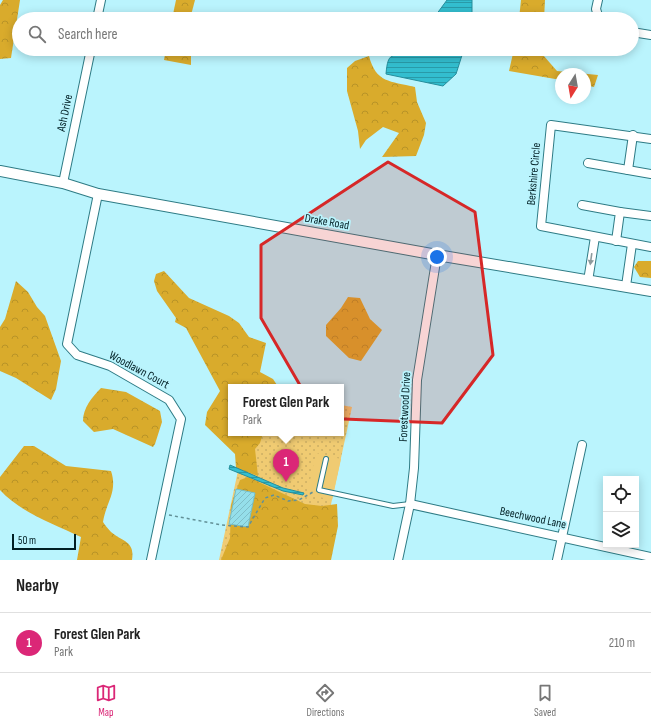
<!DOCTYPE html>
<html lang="en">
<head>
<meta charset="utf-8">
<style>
	body { margin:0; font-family:"Sofia Sans Condensed",sans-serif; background:#f2f2f2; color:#222 }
	.controls { position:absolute; right:12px; bottom:12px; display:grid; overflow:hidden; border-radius:0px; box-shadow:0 2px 10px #0003 }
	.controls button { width:36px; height:36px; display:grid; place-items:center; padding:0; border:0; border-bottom:1px solid #e0e0e0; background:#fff; color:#222; font:20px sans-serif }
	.compass { position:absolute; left:555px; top:68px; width:36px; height:36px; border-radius:50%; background:#fff; box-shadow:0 2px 10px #0003; rotate:191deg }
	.scale { position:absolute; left:12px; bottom:10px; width:64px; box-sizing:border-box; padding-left:4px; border:2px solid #001f24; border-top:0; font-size:11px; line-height:14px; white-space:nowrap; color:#001f24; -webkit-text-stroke:3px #baf4fd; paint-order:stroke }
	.you { position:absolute; left:437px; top:257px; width:14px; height:14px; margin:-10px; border:3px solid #fff; border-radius:50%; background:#1a73e8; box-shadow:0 0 0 6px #1a73e833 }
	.badge { display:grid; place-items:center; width:26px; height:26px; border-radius:50%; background:#db2777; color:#fff; font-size:13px; font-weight:700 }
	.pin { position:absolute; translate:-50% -33px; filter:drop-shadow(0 1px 2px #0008) }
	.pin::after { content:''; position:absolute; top:21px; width:14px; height:12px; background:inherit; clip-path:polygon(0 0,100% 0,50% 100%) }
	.popup { position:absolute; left:228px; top:384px; width:116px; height:52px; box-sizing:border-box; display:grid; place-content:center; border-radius:0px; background:#fff; filter:drop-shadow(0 1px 3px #0005); font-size:13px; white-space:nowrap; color:#767676 }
	.popup b { font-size:15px; color:#222 }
	.popup::after { content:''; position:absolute; left:50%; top:100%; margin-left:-8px; border:8px solid transparent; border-top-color:#fff }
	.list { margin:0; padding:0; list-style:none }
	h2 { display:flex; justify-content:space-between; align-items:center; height:52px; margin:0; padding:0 16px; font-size:17px }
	h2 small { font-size:13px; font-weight:400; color:#767676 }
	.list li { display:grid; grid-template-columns:26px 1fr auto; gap:12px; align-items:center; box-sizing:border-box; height:60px; padding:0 16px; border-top:1px solid #e0e0e0 }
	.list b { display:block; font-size:15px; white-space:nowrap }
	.list p { margin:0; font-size:13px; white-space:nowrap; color:#767676 }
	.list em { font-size:13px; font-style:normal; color:#767676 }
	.icon { flex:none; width:22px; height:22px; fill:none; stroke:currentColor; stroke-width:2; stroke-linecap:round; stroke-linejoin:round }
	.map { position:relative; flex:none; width:651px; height:560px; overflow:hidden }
	.search { position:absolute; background:#fff; box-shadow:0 2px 10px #0003; left:12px; right:12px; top:12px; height:44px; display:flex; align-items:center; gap:10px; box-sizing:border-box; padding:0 14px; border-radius:22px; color:#767676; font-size:15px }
	.sheet { height:112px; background:#fff }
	nav { display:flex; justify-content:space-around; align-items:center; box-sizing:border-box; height:56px; border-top:1px solid #e0e0e0; background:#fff; font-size:11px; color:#767676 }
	nav a { display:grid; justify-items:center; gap:2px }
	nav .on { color:#db2777 }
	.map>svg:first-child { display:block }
	.grass { fill:url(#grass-dots) }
	.forest { fill:url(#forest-crowns) }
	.garden { fill:#f0cb72 }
	.water { fill:url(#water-rules); stroke:#248e9c }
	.building { fill:url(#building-hatch); stroke:#74bec8 }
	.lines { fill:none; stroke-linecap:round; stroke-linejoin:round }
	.service-casing { stroke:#2e7b85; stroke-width:6 }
	.minor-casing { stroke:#2e7b85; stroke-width:10 }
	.tertiary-casing { stroke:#2e7b85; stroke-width:12 }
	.path { stroke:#629097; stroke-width:1.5; stroke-dasharray:3 3; stroke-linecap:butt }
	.service { stroke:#fff; stroke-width:4 }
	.minor { stroke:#fff; stroke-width:8 }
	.tertiary { stroke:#fff; stroke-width:10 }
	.oneway { fill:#8c9a9c }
	.marked { fill:#d62828; fill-opacity:0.2; stroke:#d62828; stroke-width:3; stroke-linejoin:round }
	.labels { text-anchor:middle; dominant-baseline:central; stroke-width:3.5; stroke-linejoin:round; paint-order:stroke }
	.street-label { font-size:12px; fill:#001f24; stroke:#baf4fd }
</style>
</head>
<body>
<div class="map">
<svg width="651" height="560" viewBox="0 0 651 560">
	<defs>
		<pattern id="grass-dots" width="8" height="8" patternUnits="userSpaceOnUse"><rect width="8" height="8" fill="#f0cb72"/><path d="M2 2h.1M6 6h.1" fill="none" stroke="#ccae63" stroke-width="1.8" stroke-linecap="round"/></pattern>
		<pattern id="forest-crowns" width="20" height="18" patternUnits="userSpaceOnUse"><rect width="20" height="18" fill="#d9ab2c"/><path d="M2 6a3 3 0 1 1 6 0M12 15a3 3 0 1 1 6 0" fill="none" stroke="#b89327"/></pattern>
		<pattern id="water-rules" width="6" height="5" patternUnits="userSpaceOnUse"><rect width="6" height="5" fill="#33becf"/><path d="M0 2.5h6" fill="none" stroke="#299aa8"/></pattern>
		<pattern id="building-hatch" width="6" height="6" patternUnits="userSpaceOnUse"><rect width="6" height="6" fill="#95dfea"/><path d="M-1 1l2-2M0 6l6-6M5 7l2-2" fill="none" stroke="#7fbfc9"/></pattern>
	</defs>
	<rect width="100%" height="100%" fill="#baf4fd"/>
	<polygon class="grass" points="341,405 352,407 319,560 219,560 246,433 341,433"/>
	<g class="forest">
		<polygon points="3,0 20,0 11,58 0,59 0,5"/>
		<polygon points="176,0 195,0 190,19 172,19"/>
		<polygon points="521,0 545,0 544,19 519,19"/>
		<polygon points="166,49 191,49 191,65 164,60"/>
		<polygon points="514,49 543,49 543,55 557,71 598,75 594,87 585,85 585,74 561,74 561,80 509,71"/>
		<path d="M369,56C376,83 390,81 415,87L417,102L426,123L424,135L416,156L382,157L399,133L383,127L366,140L360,149L358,131L347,91V68L355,61Z"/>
		<polygon points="638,261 651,261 651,278 640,277 634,267"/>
		<polygon points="164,271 189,298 229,316 239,323 249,337 266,343 260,372 273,379 277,385 275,387 231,387 231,433 263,433 260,443 255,449 258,476 236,468 235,454 205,425 207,412 220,391 186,328 175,322 176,318 157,291 154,281 156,274"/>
		<polygon points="16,281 28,292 37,307 45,316 61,361 56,389 51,400 16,378 0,371 0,327 5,319"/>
		<polygon points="348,297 360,298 370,319 382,330 361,361 349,358 326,336 326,325 341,308"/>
		<path d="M101,388L126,392L160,411L162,422L155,444L153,447L113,429L94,432L83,421C83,408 92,397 101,388Z"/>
		<path d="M24,446H34L66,466L111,471C118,492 106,502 103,522C105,525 108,529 111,532C123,542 135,541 132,560H77L81,537C54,524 21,513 0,490V477Z"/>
		<polygon points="248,477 305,504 322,506 337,504 338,526 331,560 221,560 230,538 231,505 240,480"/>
	</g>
	<polygon class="garden" points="316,453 341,459 332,500 307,494"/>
	<g class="water">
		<polygon points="447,0 472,0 472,19 433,19"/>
		<path d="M408,49H464L456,74L443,86L386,74C388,50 392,59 408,49Z"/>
		<polygon points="230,465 283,488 304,493 303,495 283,491 229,469"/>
	</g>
	<polygon class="building" points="236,489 255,493 248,527 229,524"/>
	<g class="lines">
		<defs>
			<polyline id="service" points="326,459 319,490 393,506 410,504"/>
			<g id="minor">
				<polyline points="598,0 596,9 599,19"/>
				<polyline points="97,19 101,0"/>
				<polyline points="632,32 651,35"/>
				<polyline points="651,139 551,125 541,226 651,247"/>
				<polyline points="588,163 651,174"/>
				<polyline points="628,170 633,135"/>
				<polyline points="63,183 91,49"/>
				<polyline points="98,194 67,344 77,355 110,366 169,400 181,419 151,560"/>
				<polyline points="582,205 620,212 616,241"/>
				<polyline points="620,212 651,216"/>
				<polyline points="588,281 595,237"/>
				<polyline points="626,286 632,244"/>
				<polyline points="410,504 651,557"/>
				<polyline points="398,560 410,504 414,468 417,380 437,255"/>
				<polyline points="557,560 582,445"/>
			</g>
			<polyline id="tertiary" points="0,171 63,183 98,194 437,255 651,291"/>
		</defs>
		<use href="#service" class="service-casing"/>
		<use href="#minor" class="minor-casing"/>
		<use href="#tertiary" class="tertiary-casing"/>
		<polyline class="path" points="169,515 222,525 248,527 265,498 274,495 288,501 299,500 313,492"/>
		<use href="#service" class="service"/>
		<use href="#minor" class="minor"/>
		<use href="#tertiary" class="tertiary"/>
	</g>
	<defs><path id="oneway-solid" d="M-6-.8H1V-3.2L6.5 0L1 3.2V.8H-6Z"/></defs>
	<use class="oneway" href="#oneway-solid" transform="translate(591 259) rotate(98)"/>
	<path class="marked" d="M388,162L475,212L493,355L442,423L319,418L261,318V245Z"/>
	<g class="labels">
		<g class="street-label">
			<text transform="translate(65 113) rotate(-78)">Ash Drive</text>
			<text transform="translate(534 174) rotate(-85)">Berkshire Circle</text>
			<text transform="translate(327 222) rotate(10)">Drake Road</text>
			<text transform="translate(139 370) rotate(28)">Woodlawn Court</text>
			<text transform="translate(405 407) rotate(-87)">Forestwood Drive</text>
			<text transform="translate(533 518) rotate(12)">Beechwood Lane</text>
		</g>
	</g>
</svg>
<div class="controls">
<button><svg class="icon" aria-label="locate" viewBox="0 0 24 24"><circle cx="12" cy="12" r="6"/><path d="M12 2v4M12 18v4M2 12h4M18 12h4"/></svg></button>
<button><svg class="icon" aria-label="layers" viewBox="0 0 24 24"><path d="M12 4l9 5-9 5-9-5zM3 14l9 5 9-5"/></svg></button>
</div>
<svg class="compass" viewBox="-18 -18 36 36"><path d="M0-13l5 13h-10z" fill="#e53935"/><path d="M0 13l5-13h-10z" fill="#767676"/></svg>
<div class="scale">50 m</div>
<div class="you"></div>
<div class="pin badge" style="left:286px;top:482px">1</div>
<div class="popup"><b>Forest Glen Park</b>Park</div>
<div class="search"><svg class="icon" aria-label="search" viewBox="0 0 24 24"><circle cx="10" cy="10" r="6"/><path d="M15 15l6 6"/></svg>Search here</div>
</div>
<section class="sheet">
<h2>Nearby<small></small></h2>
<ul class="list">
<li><span class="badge">1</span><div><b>Forest Glen Park</b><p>Park</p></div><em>210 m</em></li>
</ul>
</section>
<nav>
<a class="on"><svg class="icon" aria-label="map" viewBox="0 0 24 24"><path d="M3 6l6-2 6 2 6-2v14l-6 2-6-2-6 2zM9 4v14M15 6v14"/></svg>Map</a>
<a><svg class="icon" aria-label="directions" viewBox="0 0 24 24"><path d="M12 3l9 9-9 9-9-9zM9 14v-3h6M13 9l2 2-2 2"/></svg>Directions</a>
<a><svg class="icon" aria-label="saved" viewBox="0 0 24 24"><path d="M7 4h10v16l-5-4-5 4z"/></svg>Saved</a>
</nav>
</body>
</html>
